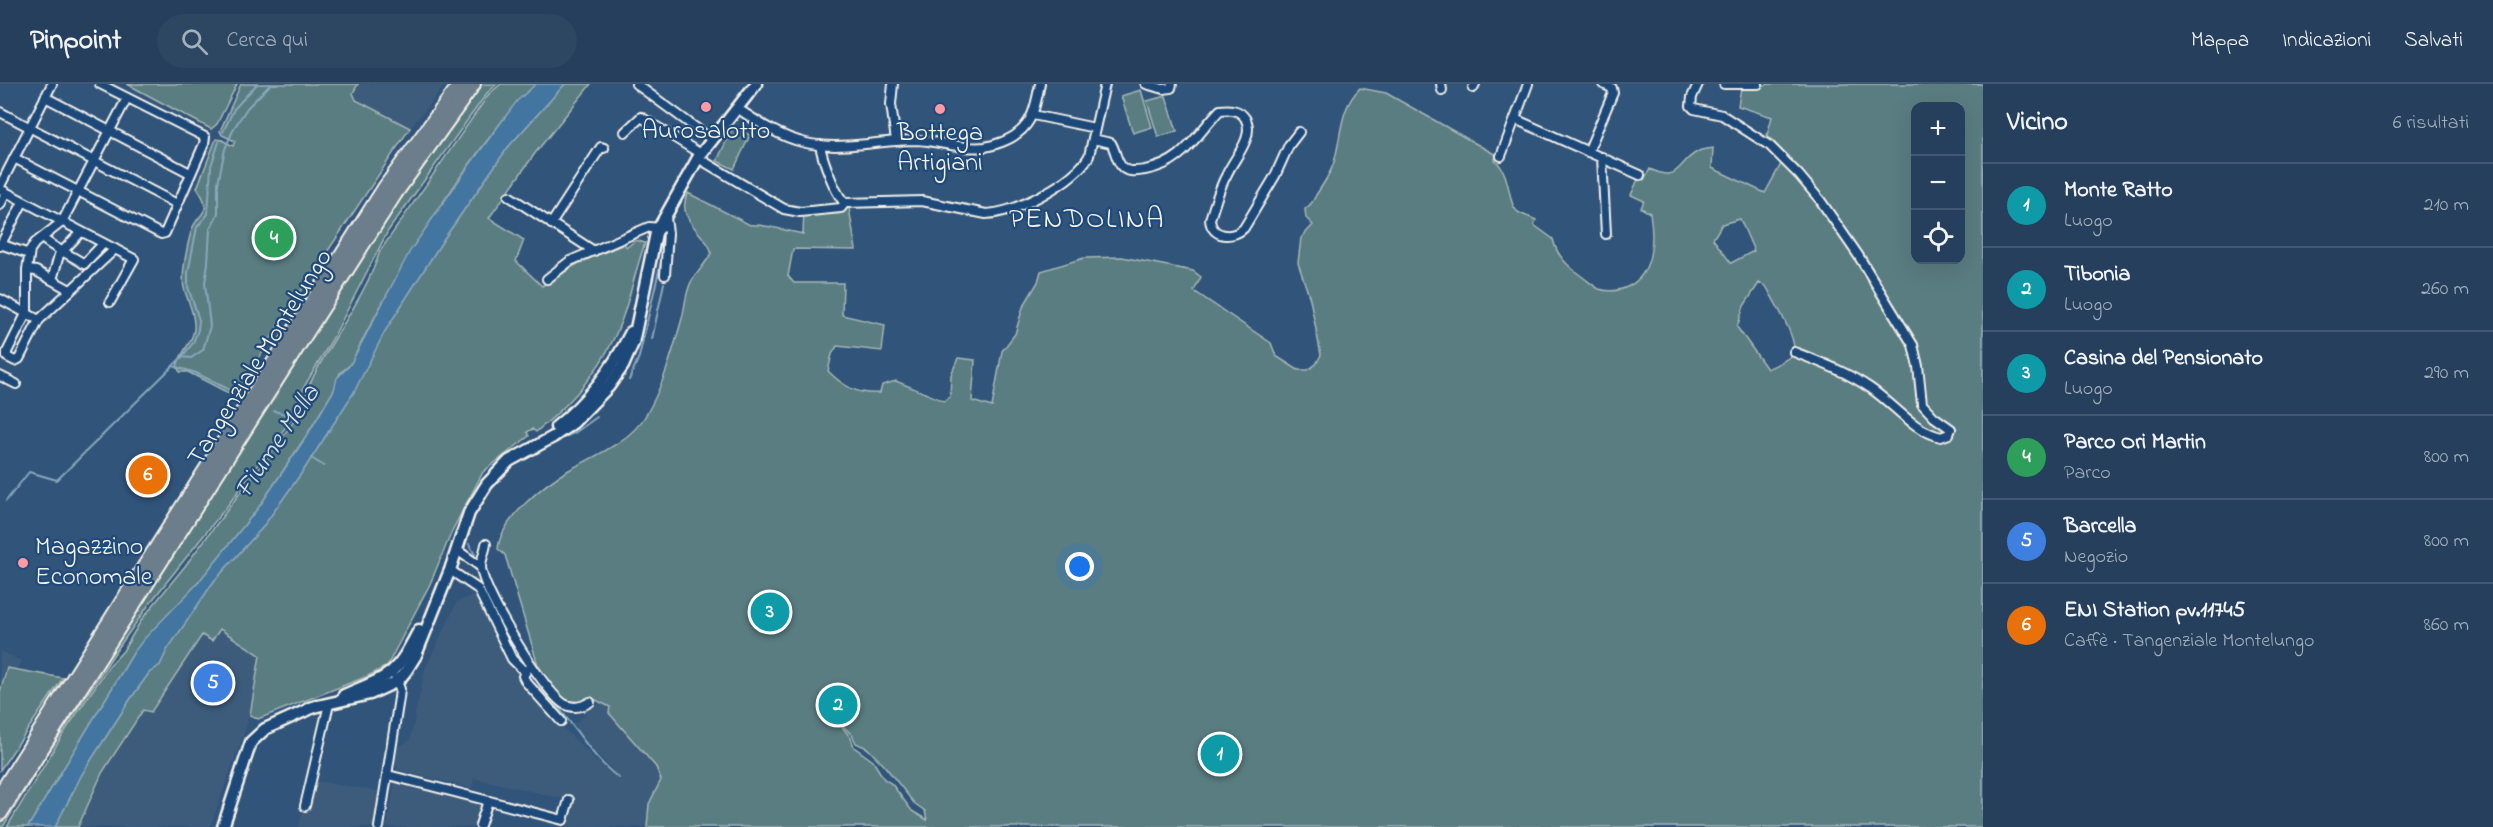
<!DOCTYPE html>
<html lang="it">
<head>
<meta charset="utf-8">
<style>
	body { margin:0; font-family:"Indie Flower",sans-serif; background:#2d4662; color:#f1f3f6 }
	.controls { position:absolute; right:18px; top:18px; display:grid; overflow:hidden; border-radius:12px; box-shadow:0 6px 24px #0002 }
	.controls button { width:54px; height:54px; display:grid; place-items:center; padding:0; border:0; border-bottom:2px solid #425872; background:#253f5c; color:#f1f3f6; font:30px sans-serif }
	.you { position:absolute; left:1080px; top:483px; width:21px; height:21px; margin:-15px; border:4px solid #fff; border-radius:50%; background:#1a73e8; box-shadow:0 0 0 9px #1a73e833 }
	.badge { display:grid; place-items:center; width:39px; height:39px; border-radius:50%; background:#ff9aa2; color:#fff; font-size:20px; font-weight:700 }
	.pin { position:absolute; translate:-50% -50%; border:3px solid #fff; box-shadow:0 2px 6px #0006 }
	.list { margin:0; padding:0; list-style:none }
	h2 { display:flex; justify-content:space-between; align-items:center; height:78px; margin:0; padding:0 24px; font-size:26px }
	h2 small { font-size:20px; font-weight:400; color:#a3afbb }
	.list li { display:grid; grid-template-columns:39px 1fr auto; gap:18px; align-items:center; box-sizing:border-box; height:84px; padding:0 24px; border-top:2px solid #425872 }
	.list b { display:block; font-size:22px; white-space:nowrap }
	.list p { margin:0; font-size:20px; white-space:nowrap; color:#a3afbb }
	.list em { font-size:20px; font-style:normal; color:#a3afbb }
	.icon { flex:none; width:33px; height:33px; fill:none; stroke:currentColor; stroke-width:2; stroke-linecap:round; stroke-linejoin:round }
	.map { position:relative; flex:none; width:1983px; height:743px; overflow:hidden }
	header { display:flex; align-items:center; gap:36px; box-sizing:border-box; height:84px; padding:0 30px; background:#253f5c; border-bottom:2px solid #425872 }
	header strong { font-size:28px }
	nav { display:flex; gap:33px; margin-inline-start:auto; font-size:21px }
	.search { width:420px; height:54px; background:#2d4662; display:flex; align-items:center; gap:15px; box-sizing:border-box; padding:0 21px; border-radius:33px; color:#a3afbb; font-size:22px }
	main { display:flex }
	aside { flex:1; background:#253f5c }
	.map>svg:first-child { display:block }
	.built { fill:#3d5c7b }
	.green { fill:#5a7d82; stroke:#a7b7b5; stroke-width:1.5; fill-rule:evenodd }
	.water { fill:#42759f; stroke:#89a7bc; stroke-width:1.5 }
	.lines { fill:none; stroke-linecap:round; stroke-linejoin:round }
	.stream { stroke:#89a7bc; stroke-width:2 }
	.street-casing { stroke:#f4f1e8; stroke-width:12 }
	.secondary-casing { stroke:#f4f1e8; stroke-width:15 }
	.highway-casing { stroke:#f4f1e8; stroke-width:18 }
	.street { stroke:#1f4a7a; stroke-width:8 }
	.secondary { stroke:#1f4a7a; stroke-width:10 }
	.highway { stroke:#6c7d8b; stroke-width:14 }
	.poi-dot { fill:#ff9aa2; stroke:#1f4a7a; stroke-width:2 }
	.labels { text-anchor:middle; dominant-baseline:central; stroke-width:4.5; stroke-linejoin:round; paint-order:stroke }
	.poi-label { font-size:26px; fill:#f4f1e8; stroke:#1f4a7a }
	.street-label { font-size:26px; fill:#f4f1e8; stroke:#1f4a7a }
	.water-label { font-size:27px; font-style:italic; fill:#d9dedd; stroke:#1f4a7a }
	.quarter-label { font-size:28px; letter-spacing:1.5px; fill:#f4f1e8; stroke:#1f4a7a }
</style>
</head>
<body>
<header>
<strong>Pinpoint</strong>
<div class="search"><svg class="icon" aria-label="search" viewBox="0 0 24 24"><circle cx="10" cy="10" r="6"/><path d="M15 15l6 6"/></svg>Cerca qui</div>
<nav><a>Mappa</a><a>Indicazioni</a><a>Salvati</a></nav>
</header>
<main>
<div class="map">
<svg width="1983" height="743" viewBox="0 0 1983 743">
	<rect width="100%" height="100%" fill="#31547b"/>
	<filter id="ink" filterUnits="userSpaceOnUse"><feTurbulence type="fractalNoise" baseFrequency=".0167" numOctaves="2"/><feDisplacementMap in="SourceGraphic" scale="12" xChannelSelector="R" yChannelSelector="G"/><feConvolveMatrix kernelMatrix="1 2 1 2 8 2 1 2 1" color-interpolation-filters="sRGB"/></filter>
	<g filter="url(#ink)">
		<g class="built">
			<polygon points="358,0 446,0 410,44 356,16 353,9"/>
			<polygon points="477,510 503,565 513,579 522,598 538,619 599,679 618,695 620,694 583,656 574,640 601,617 610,624 609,629 656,683 661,696 649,720 647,743 567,743 573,717 474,694 472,704 398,686 395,678 398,663 410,656 425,585 457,518"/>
			<polygon points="220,545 260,571 250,631 247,636 248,638 210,743 78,743 102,689 143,625 151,628 202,551"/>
			<polygon points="0,567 22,577 0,608"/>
			<polygon points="314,697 379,707 373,743 299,743 302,730 307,724"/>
			<polygon points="400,697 482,718 476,739 491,743 387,743 394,702"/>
		</g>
		<g class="green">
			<polygon points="127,0 237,0 217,40 211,45"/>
			<path d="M241,0H358L353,9L356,16L410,44L285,231L241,304L240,315L188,288H180L177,283C180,268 193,259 194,245C195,230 188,218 184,204C181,191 187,162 191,148C197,127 216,131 197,104L216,55L222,56L233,62L235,57L222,51L220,47Z"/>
			<path d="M480,0H497L487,9L388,147L334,252L304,303L296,329L228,421L150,519L116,567L45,674L3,743H0V739C92,593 185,448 278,302C343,200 406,96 480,0Z"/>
			<path d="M501,0H536C514,20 498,42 480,66C428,135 388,204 350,281L340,289L334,306L308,349L259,423L197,500L134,568L28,743H7L63,650L109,582L123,567L142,535L185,482L298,332C314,273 361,226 380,167L489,10Z"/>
			<path d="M565,0H591L536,68L489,134L524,156L516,177L542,202L579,179L624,160L627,163L636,156L645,159C636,184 631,210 622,235C606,280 573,318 536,348L532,345L527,348L529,352L483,388L453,445L430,500L387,582L368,592L258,635L250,631L260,571L220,545L212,557L202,551L151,628L143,626L102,689L78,743H55L82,690L129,617L149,589L160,581L167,566L214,497L262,444L305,384L354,308L385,247L443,156L508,63Z"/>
			<path d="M1771,0H1983V743H647L649,720L661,696L656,683L609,629L610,623L596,616L569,620L545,597L540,588L505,471L498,465C500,436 545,399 569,386C595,372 631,357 646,331C663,302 672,270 681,238C685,225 685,210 691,198C695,191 710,174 711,169C712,154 673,136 688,109L750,141C759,139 791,148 803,150L804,125L849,124L856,166L793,165L788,192L794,199H843L842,231L885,241L882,267L837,262L832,270L828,287C843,302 857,311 880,309L882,301L896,297L944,317L950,313L951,291L958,274L975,276L972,317L992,323L1002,267L1015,250L1023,223L1038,198L1041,187L1084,174L1122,173L1193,187L1201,193L1194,207L1271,259L1276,272L1298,286H1308L1316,280L1321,271L1310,215L1298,179L1301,154L1313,141L1306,134L1305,125C1311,121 1313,117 1316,111C1324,99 1330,91 1334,78C1342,51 1339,25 1360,4L1386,9L1496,71L1495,76C1512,91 1507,120 1518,128C1523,131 1530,133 1536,136L1534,141L1553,155C1556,170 1567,182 1580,191C1586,195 1593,202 1599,205C1608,208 1618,207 1627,203C1654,191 1654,154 1650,129L1641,124L1644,117L1631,111L1639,93L1644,96L1650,85C1681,100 1676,78 1699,67C1703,65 1709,65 1713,64L1712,84L1765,109L1786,71L1767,51L1772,33L1738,22L1741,4ZM1916,22H1960V149L1964,150L1961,151L1960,176H1916ZM1740,135L1754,167L1731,179L1713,155L1722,140ZM1759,199L1766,202C1772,214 1802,261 1792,271C1786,277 1775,281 1767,285L1737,243L1744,222ZM842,641L852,651L856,659L867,664L883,680L914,719L925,727L927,736L912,727L892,700L884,695L873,677L854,663L851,654L842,643Z"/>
			<polygon points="1141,6 1152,43 1133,49 1121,12"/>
			<polygon points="1166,12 1177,47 1158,53 1147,17"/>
			<polygon points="733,43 750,51 734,85 717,77"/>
			<polygon points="7,584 63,594 0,686 0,608"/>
		</g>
		<polygon class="water" points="536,0 565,0 508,63 443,156 385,247 354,308 305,384 262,444 214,497 167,566 160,581 149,589 129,617 82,690 55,743 28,743 134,568 144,555 197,500 259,423 308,350 334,306 337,294 350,281 410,167 468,83 517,17"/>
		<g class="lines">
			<g class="stream">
				<polyline points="223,48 234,25 257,0"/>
				<polyline points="652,255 664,199"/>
				<polyline points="182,273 191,274 203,266 210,242 205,199 208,179 210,145 218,129 218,99 225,65 234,44 247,24 271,0"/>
				<polyline points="173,282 196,289 236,309"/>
				<polyline points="629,296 639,273 663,169"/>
				<polyline points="274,327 289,331"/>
				<polyline points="552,359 576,348 597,333"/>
				<polyline points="311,374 324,382"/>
				<polyline points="6,417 29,388 57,396 182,273 193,259 198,246 199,236 188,203 188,189 197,143 208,130 211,82 219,58"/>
				<polyline points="469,460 475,471"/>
				<path d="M527,592C540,606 555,618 566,633C583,655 596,677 619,694"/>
			</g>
			<defs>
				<g id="street">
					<polyline points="636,0 711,55"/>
					<polyline points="893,0 891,20 896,57"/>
					<polyline points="1146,0 1163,5 1171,4 1172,0"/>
					<polyline points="1441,0 1442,6"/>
					<path d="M1698,0L1692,13L1691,22L1694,25L1722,31L1770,62L1799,91L1820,116L1858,171L1913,261L1918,282L1922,320L1934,333L1951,345L1949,350L1941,353C1912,346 1894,320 1870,304C1847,288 1820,278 1794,268"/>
					<polyline points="1724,0 1758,0"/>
					<polyline points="1473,4 1475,0"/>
					<polyline points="45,13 190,89"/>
					<path d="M737,24C759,39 780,53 806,59C841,67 881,56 916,56C939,57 963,66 985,63C995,61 1010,56 1018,49C1034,37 1036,18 1040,0"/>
					<polyline points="0,28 177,120"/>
					<polyline points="1033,31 1095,44"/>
					<polyline points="1515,35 1640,91"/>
					<polyline points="625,48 641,33 701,70"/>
					<path d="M1093,55L1111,59C1116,67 1116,78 1123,84C1129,89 1138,87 1145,86C1184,79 1195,52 1220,26C1229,25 1239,25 1245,34C1256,52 1234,74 1227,90C1219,104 1215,120 1210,135C1211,154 1233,155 1244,144L1275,92L1289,61L1299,48"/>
					<path d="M820,61C822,74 835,110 845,119L922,117L986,130C1016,129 1074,98 1089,72L1105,0"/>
					<polyline points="1588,68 1613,9 1612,4 1603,0"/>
					<polyline points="1501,72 1528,0"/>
					<polyline points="1602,73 1606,150"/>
					<polyline points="14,74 161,150 165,149 204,60 205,53 100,0"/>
					<polyline points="698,74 784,125 800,128 841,124 845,119"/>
					<polyline points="0,102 52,0"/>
					<polyline points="0,105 134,175 110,218"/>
					<polyline points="509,112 594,167"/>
					<polyline points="0,121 6,109"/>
					<polyline points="551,140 601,63 604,64"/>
					<path d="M42,154C54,165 70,170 84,180L103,160"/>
					<polyline points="0,160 29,170"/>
					<polyline points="0,162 23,118"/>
					<polyline points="115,165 39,236 19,275 15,277 7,273 7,268 27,228 27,186 30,166 35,159 62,138 127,14"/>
					<polyline points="27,186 36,187 70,206"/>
					<polyline points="665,191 668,149 666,134"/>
					<polyline points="547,195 570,177 649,143 661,144"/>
					<polyline points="52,196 59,171 81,148"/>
					<polyline points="0,215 39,236"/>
					<polyline points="0,292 16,300"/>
					<path d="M486,460C485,467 481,476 481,483C482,507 543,607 564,620C573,625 582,623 590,618"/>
					<polyline points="457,466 481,483"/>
					<polyline points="450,486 478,505 512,575 525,588"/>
					<polyline points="527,586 523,592 526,598 561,637"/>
					<polyline points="388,691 563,736 569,716"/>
					<polyline points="305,722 329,620"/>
					<polyline points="480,741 488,717"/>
					<polyline points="379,743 399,614 400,605 396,594"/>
				</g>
				<g id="secondary">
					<path d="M556,343C588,317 612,286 631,248"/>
					<path d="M344,611C392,591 395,592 419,546"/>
					<polyline points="309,624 370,610 398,597 406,587 416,571 450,486 469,429 487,400 509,377 553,353 573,339 609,302 623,282 633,259 656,149 698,74 756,0"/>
					<polyline points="223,743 251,658 265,645 316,622"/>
				</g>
				<g id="highway">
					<polyline points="0,711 385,104 461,0"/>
					<polyline points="0,729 395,109 473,0"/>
				</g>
			</defs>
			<use href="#street" class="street-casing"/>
			<use href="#secondary" class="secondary-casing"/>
			<use href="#highway" class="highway-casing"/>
			<use href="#street" class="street"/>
			<use href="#secondary" class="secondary"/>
			<use href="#highway" class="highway"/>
		</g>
	</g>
	<g class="poi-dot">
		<circle cx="706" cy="23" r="6"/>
		<circle cx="940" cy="25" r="6"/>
		<circle cx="23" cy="479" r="6"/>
	</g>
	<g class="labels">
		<g class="poi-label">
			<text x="706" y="48">Aurosalotto</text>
			<text x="940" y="50">Bottega<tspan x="940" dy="30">Artigiani</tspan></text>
			<text x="35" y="464" text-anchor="start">Magazzino<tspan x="35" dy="30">Economale</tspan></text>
		</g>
		<g class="street-label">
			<text transform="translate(261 274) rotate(-58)">Tangenziale Montelungo</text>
		</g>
		<g class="water-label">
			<text transform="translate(278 358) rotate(-56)">Fiume Mella</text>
		</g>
		<g class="quarter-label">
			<text x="1087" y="136">PENDOLINA</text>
		</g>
	</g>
</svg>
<div class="controls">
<button>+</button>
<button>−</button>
<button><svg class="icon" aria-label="locate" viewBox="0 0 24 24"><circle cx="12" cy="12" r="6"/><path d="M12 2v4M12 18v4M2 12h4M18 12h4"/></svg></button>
</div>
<div class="you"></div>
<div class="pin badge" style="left:1220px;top:670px;background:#0f9aa8">1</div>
<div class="pin badge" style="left:838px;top:621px;background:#0f9aa8">2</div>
<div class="pin badge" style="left:770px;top:528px;background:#0f9aa8">3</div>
<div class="pin badge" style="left:274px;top:154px;background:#2e9e5b">4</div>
<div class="pin badge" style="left:213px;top:599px;background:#3f7fe0">5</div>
<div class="pin badge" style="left:148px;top:391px;background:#e8710a">6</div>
</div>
<aside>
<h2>Vicino<small>6 risultati</small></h2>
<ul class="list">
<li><span class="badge" style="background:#0f9aa8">1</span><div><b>Monte Ratto</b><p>Luogo</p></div><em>210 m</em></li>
<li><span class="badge" style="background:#0f9aa8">2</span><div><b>Tibonia</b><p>Luogo</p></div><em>260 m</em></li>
<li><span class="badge" style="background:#0f9aa8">3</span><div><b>Casina del Pensionato</b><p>Luogo</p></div><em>290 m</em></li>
<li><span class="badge" style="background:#2e9e5b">4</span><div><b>Parco Ori Martin</b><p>Parco</p></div><em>800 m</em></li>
<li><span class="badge" style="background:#3f7fe0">5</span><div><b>Barcella</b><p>Negozio</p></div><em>800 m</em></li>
<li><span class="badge" style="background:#e8710a">6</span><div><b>ENI Station pv.11745</b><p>Caffè · Tangenziale Montelungo</p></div><em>860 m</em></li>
</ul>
</aside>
</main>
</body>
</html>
